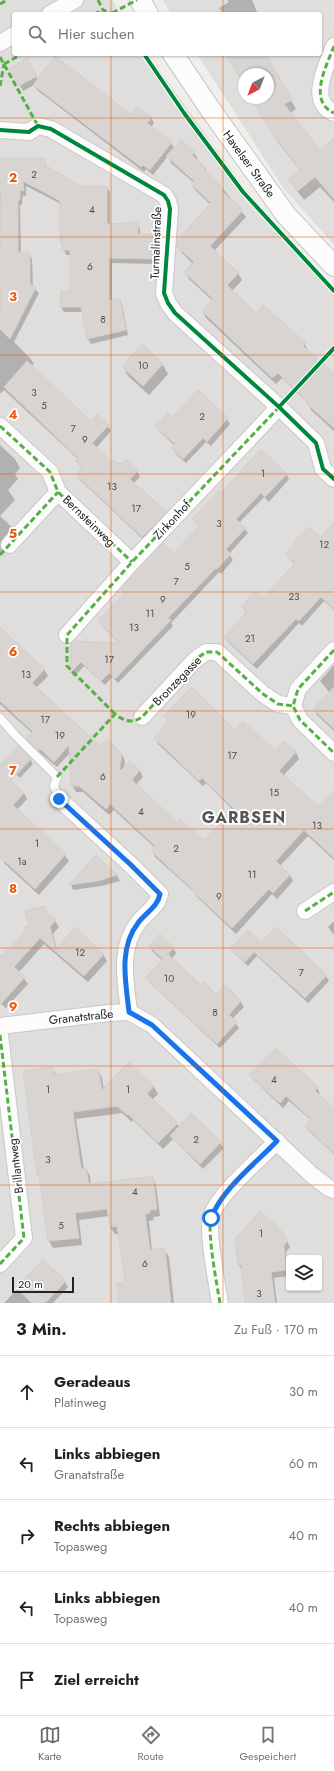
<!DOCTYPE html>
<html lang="de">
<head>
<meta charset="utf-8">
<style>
	body { margin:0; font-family:Jost,sans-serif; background:#f6f6f6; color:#202124 }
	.controls { position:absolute; right:12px; bottom:12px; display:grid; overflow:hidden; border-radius:4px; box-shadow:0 1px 3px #0004 }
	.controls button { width:36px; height:36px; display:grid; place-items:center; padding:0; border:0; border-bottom:1px solid #e0e0e0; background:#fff; color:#202124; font:20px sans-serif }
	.compass { position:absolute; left:238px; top:68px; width:36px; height:36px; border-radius:50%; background:#fff; box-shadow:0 1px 3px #0004; rotate:222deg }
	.scale { position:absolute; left:12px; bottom:10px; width:62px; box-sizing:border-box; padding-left:4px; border:2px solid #222; border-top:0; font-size:11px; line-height:14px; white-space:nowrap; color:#222; -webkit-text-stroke:3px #fff; paint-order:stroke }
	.stop { position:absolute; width:12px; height:12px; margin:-9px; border:3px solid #1a73e8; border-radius:50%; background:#fff }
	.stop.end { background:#1a73e8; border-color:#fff; box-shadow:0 1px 4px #0008 }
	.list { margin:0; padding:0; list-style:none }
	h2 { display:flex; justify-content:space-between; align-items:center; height:52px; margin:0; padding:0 16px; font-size:17px }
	h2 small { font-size:13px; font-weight:400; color:#757577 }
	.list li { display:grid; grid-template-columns:26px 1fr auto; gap:12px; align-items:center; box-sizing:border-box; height:72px; padding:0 16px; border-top:1px solid #e0e0e0 }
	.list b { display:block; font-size:15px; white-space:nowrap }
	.list p { margin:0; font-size:13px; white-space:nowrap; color:#757577 }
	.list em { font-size:13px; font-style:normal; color:#757577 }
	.icon { flex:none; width:22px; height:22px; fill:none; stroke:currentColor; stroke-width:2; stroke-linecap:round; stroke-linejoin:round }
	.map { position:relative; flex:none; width:334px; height:1303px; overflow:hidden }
	.search { position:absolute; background:#fff; box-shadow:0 1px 3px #0004; left:12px; right:12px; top:12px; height:44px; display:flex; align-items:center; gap:10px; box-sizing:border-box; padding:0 14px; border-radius:4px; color:#757577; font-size:15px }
	.sheet { height:412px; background:#fff }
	nav { display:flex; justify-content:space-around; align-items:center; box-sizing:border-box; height:56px; border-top:1px solid #e0e0e0; background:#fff; font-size:11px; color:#757577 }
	nav a { display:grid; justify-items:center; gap:2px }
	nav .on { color:#6a6968 }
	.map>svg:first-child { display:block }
	.residential { fill:#dfdedc; fill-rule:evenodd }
	.parking { fill:#e0dfde }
	.shadow { fill:#0003 }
	.building { fill:#d7d4d2; stroke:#d3d0cc }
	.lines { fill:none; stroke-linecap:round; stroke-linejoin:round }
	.service-casing { stroke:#c9c8c7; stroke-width:10 }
	.minor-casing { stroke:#c9c8c7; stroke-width:18 }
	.tertiary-casing { stroke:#c9c8c7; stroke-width:22 }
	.service { stroke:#fdfcfc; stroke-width:8 }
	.minor { stroke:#fdfcfc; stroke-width:16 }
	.tertiary { stroke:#fdfcfc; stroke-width:20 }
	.quiet { stroke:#55b145; stroke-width:3; stroke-dasharray:6 3; stroke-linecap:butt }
	.cycleway-casing { stroke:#fff; stroke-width:6 }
	.cycleway { stroke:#00873e; stroke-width:4 }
	.route { stroke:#1a73e8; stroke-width:5 }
	.grid { fill:none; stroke:#e8590c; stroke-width:1; stroke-opacity:0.55 }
	.labels { text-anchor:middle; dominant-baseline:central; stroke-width:3.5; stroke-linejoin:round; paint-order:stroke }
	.number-label { font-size:10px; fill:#4f4e4e }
	.street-label { font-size:12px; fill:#222; stroke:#fff }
	.district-label { font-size:16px; font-weight:bold; letter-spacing:1px; fill:#555; stroke:#fff }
	.grid-label { font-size:13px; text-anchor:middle; font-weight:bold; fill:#e8590c; stroke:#fff; stroke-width:3.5; stroke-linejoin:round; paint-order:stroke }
</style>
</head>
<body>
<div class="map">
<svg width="334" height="1303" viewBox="0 0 334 1303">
	<rect width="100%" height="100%" fill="#f0eeeb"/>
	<g class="residential">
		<path d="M0,0H113L120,14H14V54H148L244,188L334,288V1303H0ZM289,1258H319V1288H289Z"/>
		<path d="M163,0H334V245L284,189L197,54H320V14H171ZM244,74H268V98H244Z"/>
	</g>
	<g class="parking">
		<polygon points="316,0 334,0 334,24 329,38 320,35 320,14 318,14 321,5"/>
		<polygon points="0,109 17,109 17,122 0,123"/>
		<polygon points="289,430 317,457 307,467 279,440"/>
		<polygon points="65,511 83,527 69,543 50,527"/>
		<polygon points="84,537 108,559 96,572 72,551"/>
		<polygon points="80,830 128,873 118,875 74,835"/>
		<polygon points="145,1031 247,1126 239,1128 142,1038"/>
		<polygon points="0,1097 15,1212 7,1206 0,1151"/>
		<polygon points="205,1226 215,1303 206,1303 198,1235"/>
	</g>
	<g class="shadow">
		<polygon points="227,0 252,0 258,14 223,14 219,8 229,2"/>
		<polygon points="227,54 265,54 296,109 290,113 320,151 334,139 334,202 320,187 304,200 295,188 290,179 300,170 279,144 253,98 268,98 268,74 244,74 244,83"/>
		<polygon points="26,60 38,80 132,116 151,117 154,123 151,127 171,143 175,149 194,153 198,159 197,160 205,168 208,176 224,190 246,217 214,251 238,273 242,280 232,291 256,314 263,306 305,344 308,351 334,375 334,431 311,410 308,403 282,378 276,384 206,318 203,312 213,301 189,279 185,272 193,264 182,253 178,246 211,205 196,191 192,185 194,183 171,163 168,156 153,175 146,169 144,172 37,90 34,85 23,91 11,69"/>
		<polygon points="44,159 47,168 80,187 107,187 110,192 110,225 137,223 140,229 140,235 153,235 156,240 156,264 112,263 112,301 119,299 122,304 128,335 91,344 88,339 83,312 64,312 61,307 71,292 71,255 66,255 61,241 61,204 26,186 26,196 23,195 22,205 20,205 21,253 29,253 32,259 33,287 39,293 14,342 31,359 34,364 31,366 91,423 97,415 108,426 111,431 96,448 108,460 137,471 140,477 134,483 166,512 169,518 146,542 80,480 77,475 82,469 77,461 78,459 4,390 0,394 0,285 2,282 0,192 3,192"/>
		<polygon points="142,346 163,365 168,374 149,395 128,376 123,367"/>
		<polygon points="198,392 227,419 230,424 211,446 206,442 186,463 176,454 173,448 175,446 160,432 157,427 172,419"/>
		<polygon points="0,445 15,459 20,468 15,474 18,479 8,490 15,500 0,516"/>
		<polygon points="286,474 289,479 269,502 264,497 239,523 248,533 229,554 233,560 221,574 219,572 171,623 173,626 118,683 112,677 105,685 84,666 74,677 71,672 72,644 120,644 102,626 99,621 125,593 122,589 174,555 199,527 194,520 221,494"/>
		<polygon points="0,516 12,527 17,536 0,555"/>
		<polygon points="334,524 334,610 324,601 302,626 299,623 257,669 228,642 225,637 247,614 242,607 263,600 295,565 286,554 320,538"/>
		<polygon points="0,629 44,669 48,676 36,688 100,748 122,754 125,761 124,769 130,762 140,771 143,777 136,785 177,824 204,841 234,811 206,783 203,786 158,744 155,738 169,723 165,716 235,731 275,751 284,742 296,752 299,759 283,776 318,807 334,800 334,860 308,836 280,866 290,875 293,881 277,899 272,894 236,934 197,897 194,892 155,857 152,851 155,848 114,810 109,815 83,792 76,792 72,785 70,753 57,767 31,745 27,739 33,734 0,704"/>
		<polygon points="334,665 334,731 317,715 314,709 330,693 320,681"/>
		<polygon points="30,759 33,764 20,778 8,767"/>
		<polygon points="0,772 24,793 27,799 17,810 65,855 69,861 39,895 5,864 2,858 0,829"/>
		<polygon points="96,856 117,876 120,881 101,886 73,890 71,885"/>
		<polygon points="45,907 49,915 55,921 59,927 53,934 57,950 103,954 107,961 88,982 44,944 19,972 28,984 6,1008 0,1003 0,956 2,957 30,927"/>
		<polygon points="334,921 334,935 328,927"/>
		<polygon points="261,944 326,976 329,981 308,1003 257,956 248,966 235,954 232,949"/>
		<polygon points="150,947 173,948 176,953 172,959 201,987 216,995 225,986 241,1002 244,1007 232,1019 239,1028 220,1048 150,983 146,978 163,961 153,952"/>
		<polygon points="129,1064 154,1087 158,1094 152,1100 180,1127 220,1143 224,1148 203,1169 173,1139 163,1149 133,1120 132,1122 122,1113 76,1119 84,1169 86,1169 90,1176 91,1185 152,1177 156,1185 160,1216 153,1217 154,1220 149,1221 152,1251 164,1249 169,1257 174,1303 122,1303 126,1283 119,1234 115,1234 110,1227 109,1216 79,1220 82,1245 53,1248 49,1241 41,1179 38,1175 52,1068 57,1076 98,1070 102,1078 104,1090"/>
		<polygon points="251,1075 317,1088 320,1093 318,1095 334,1110 334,1154 309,1131 306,1126 311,1120 289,1101 283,1108 254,1080"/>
		<polygon points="236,1239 287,1241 290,1247 286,1252 289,1276 274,1278 277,1303 246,1303 242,1271 239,1265"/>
		<polygon points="44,1261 65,1282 68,1287 53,1303 4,1303"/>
	</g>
	<g class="building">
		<polygon points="226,54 266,54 292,100 284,104 320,150 334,138 334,199 315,177 298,191 288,179 300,169 273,135 251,98 268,98 268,74 244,74 244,85"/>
		<polygon points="55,56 132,115 138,107 152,117 147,123 172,142 150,170 143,165 141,167 33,85"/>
		<polygon points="27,58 37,76 19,86 9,69"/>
		<polygon points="181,140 195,152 192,155 206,168 204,170 224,189 222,191 243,210 210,246 239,273 227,285 256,313 263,305 306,343 303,346 334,373 334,428 306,403 308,402 278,373 272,378 202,311 213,299 184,272 194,262 177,247 177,240 211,203 191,184 194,181 166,156"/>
		<polygon points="1,158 45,158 45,165 80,186 107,186 107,224 138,222 138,234 153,234 153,259 109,258 109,301 120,298 126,330 87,339 81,307 60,307 61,291 70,291 70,250 62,250 62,236 60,241 60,201 23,181 24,191 20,190 20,200 18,200 18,252 30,252 30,284 36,287 10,339 0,329"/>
		<polygon points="142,344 163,364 143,386 122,367"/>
		<polygon points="27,361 91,421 97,414 109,425 92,443 109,459 121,464 126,460 138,471 130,479 167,512 142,537 76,475 83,468 75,461 78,458 4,387"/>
		<polygon points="198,390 228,418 207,442 203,438 183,459 171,448 175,444 155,427 168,413 172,417"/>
		<polygon points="261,449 287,474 265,497 261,493 236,519 246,528 226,549 231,554 217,569 216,568 168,618 171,620 115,679 109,673 101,681 81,662 70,673 71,643 74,641 120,643 98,621 125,592 121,589 163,543 174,553 199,526 192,519 219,491 221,493"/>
		<polygon points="334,522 334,609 321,597 299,621 296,619 253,664 224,637 247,612 241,607 255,591 263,598 295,563 285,554 295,543 293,542 309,527 320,537"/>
		<polygon points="0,627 45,669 32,683 100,746 107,739 122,754 119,772 130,761 140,770 132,780 177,822 180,819 204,840 234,809 202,778 199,781 154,738 169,721 164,716 192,687 235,730 243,721 275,750 284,741 296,752 279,771 318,806 320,804 321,805 334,791 334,858 304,830 276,861 290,875 273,893 269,889 232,928 192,891 193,890 151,851 155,846 110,804 106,809 79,786 71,786 69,745 54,762 40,749 38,751 26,738 33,732 0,701"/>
		<polygon points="334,687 334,729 313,709"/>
		<polygon points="18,746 31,759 11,780 24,793 13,805 66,854 35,889 0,857 0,765"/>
		<polygon points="96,855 118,875 98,881 69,885"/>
		<polygon points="45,906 47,912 56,920 50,927 56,950 75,927 104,954 84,976 40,938 14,967 25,977 0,1005 0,954 2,956 25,932 24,927 29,926 25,911"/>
		<polygon points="276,927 327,975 305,998 254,952 245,962 230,949 248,930 261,942"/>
		<polygon points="160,934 174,948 163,959 149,946"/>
		<polygon points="168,954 201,985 204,982 216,994 225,985 241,1001 229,1015 237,1022 217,1044 145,978"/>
		<polygon points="276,1048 318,1087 315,1091 334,1108 334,1153 305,1126 311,1119 286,1096 280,1103 249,1075"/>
		<polygon points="129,1062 154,1086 147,1094 178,1123 158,1143 128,1114 127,1115 117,1106 73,1112 81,1168 86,1168 89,1184 153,1176 157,1209 150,1210 150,1213 145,1214 150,1250 165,1248 171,1303 119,1303 117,1283 125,1282 117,1226 110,1227 107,1209 75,1213 79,1238 48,1241 39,1175 37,1175 23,1071 53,1067 54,1075 98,1069 102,1090"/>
		<polygon points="191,1113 221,1142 200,1164 170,1136"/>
		<polygon points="260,1211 278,1227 288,1241 284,1245 286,1270 271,1272 275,1303 245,1303 241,1265 238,1265 235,1239"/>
		<polygon points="43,1260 66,1281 45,1303 32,1303 16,1288"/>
	</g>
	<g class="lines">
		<defs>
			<polyline id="service" points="0,718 15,735 57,777 54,786 59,799"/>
			<g id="minor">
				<polyline points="50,14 75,0"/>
				<polyline points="0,43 14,35"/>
				<path d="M334,46C327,65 307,101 334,113"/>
				<polyline points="0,130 29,132 38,126 51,129 164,195 168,201 170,209 164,293 168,303 175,313 279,407 316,443 323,469 334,479"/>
				<polyline points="0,426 50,472 58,492 132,562"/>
				<polyline points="9,545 58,492"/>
				<polyline points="67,635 132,562 279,407"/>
				<polyline points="334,650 298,689 293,706 300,720 334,753"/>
				<polyline points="142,717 195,660 206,652 217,652 263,694 278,704 293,706"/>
				<path d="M59,799L131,865L160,894C158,907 145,913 138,923C118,949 126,983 129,1012"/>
				<polyline points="305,911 334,892"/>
				<polyline points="0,1026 109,1013 129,1012 152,1025 313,1176 329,1188 334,1190"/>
				<polyline points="0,1035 24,1238 0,1264"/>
				<path d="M220,1303C217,1285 207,1233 211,1217C217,1195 260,1159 277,1141"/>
			</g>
			<g id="tertiary">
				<polyline points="140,0 148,14"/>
				<polyline points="173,54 210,109 286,215 334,266"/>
			</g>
		</defs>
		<use href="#service" class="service-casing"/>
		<use href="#minor" class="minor-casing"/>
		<use href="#tertiary" class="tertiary-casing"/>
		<use href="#service" class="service"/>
		<use href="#minor" class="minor"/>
		<use href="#tertiary" class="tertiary"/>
		<g class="quiet">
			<polyline points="98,0 103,10 114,14"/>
			<polyline points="0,4 7,0"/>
			<polyline points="112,13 137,0"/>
			<polyline points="94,14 103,10"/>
			<path d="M334,46C327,65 307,101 334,113"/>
			<polyline points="0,57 38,126"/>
			<polyline points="4,64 22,54"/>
			<polyline points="0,86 4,64"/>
			<polyline points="0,426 50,472 58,492 132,562"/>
			<polyline points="0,555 58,492"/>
			<polyline points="334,650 298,689 293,706 300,720 334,753"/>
			<polyline points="115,714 67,666 67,635 132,562 281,405"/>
			<path d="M57,777L115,714C124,721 132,724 142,717L195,660L206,652H217L263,694L278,704L293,706"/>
			<path d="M59,799L131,865L160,894C158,907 145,913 138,923C118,949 126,983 129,1012"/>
			<polyline points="305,911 334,892"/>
			<polyline points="0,1035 24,1238 0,1264"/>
			<path d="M220,1303C217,1285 207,1233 211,1217C217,1195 260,1159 277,1141"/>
		</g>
		<defs>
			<g id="cycleway">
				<polyline points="144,54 184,113 243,192 334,291"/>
				<polyline points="0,130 29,132 38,126 51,129 164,195 168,201 170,209 164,293 168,303 175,313 279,407 316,443 323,469 334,479"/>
				<polyline points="279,407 334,348"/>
			</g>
		</defs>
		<use href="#cycleway" class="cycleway-casing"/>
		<use href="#cycleway" class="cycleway"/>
	</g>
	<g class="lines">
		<path class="route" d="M59,799L131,865L160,894C158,907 145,913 138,923C118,949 126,983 129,1012L152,1025L277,1141C255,1164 223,1188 211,1218"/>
	</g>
	<path class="grid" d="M111,0V14M223,0V14M111,54V1303M223,54V1303M0,118H334M0,237H334M0,355H334M0,474H334M0,592H334M0,711H334M0,829H334M0,948H334M0,1066H334M0,1185H334"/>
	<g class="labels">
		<g class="number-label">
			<text x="34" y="174">2</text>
			<text x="92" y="209">4</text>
			<text x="90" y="266">6</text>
			<text x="103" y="319">8</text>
			<text x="143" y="365">10</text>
			<text x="34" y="392">3</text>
			<text x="44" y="405">5</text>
			<text x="202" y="416">2</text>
			<text x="73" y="428">7</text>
			<text x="85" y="439">9</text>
			<text x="263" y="473">1</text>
			<text x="112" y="486">13</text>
			<text x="136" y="508">17</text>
			<text x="219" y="523">3</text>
			<text x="324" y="544">12</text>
			<text x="187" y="566">5</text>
			<text x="176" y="581">7</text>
			<text x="294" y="596">23</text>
			<text x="163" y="599">9</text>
			<text x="150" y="613">11</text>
			<text x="134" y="627">13</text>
			<text x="250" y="638">21</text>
			<text x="109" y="659">17</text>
			<text x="26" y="674">13</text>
			<text x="191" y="714">19</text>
			<text x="45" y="719">17</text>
			<text x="60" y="735">19</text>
			<text x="232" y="755">17</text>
			<text x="103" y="776">6</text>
			<text x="274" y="792">15</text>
			<text x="141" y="811">4</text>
			<text x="317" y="825">13</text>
			<text x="37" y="843">1</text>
			<text x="176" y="848">2</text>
			<text x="22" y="861">1a</text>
			<text x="252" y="874">11</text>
			<text x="219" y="896">9</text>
			<text x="80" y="952">12</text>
			<text x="301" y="972">7</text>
			<text x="169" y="978">10</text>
			<text x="215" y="1012">8</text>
			<text x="274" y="1079">4</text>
			<text x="48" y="1089">1</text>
			<text x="128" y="1089">1</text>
			<text x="196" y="1139">2</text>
			<text x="48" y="1159">3</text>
			<text x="135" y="1191">4</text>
			<text x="61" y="1225">5</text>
			<text x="261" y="1233">1</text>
			<text x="145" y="1263">6</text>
			<text x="259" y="1293">3</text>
		</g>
		<g class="street-label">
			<text transform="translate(249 164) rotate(54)">Havelser Straße</text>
			<text transform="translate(156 243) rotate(-88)">Turmalinstraße</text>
			<text transform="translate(172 520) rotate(-47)">Zirkonhof</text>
			<text transform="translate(89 521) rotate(44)">Bernsteinweg</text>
			<text transform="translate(177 681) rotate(-46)">Bronzegasse</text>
			<text transform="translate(81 1017) rotate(-6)">Granatstraße</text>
			<text transform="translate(16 1166) rotate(-97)">Brillantweg</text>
		</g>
		<g class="district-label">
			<text x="244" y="817">GARBSEN</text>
		</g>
	</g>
	<g class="grid-label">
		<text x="13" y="182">2</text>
		<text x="13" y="301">3</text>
		<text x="13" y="419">4</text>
		<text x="13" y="538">5</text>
		<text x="13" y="656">6</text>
		<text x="13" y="775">7</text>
		<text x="13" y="893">8</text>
		<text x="13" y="1011">9</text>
	</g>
</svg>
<div class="controls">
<button><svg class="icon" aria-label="layers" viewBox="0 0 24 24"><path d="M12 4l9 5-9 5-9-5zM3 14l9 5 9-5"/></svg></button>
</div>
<svg class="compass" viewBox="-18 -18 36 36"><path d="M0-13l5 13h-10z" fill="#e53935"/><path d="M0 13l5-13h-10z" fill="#757577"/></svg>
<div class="scale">20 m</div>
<div class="stop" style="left:211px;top:1218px"></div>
<div class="stop end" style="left:59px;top:799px"></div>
<div class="search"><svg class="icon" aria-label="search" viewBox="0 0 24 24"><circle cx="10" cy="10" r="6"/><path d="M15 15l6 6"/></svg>Hier suchen</div>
</div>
<section class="sheet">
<h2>3 Min.<small>Zu Fuß · 170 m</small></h2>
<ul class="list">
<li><svg class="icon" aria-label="ahead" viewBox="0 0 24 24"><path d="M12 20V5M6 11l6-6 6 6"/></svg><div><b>Geradeaus</b><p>Platinweg</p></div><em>30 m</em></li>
<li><svg class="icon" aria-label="left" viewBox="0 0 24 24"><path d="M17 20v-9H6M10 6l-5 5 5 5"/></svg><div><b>Links abbiegen</b><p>Granatstraße</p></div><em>60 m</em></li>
<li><svg class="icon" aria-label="right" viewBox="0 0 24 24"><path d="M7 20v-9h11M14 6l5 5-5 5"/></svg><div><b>Rechts abbiegen</b><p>Topasweg</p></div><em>40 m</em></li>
<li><svg class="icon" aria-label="left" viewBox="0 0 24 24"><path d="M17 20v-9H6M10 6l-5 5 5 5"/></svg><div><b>Links abbiegen</b><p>Topasweg</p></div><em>40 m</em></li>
<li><svg class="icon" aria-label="arrive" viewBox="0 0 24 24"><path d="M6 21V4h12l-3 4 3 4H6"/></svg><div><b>Ziel erreicht</b></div></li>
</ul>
</section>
<nav>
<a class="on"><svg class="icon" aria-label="map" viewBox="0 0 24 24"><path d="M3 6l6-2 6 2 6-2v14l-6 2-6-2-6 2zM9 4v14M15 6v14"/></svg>Karte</a>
<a><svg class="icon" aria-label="directions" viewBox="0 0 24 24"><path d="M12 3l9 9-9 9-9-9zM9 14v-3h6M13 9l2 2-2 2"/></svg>Route</a>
<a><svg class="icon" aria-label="saved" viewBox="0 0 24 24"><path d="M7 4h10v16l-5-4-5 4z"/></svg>Gespeichert</a>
</nav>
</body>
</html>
